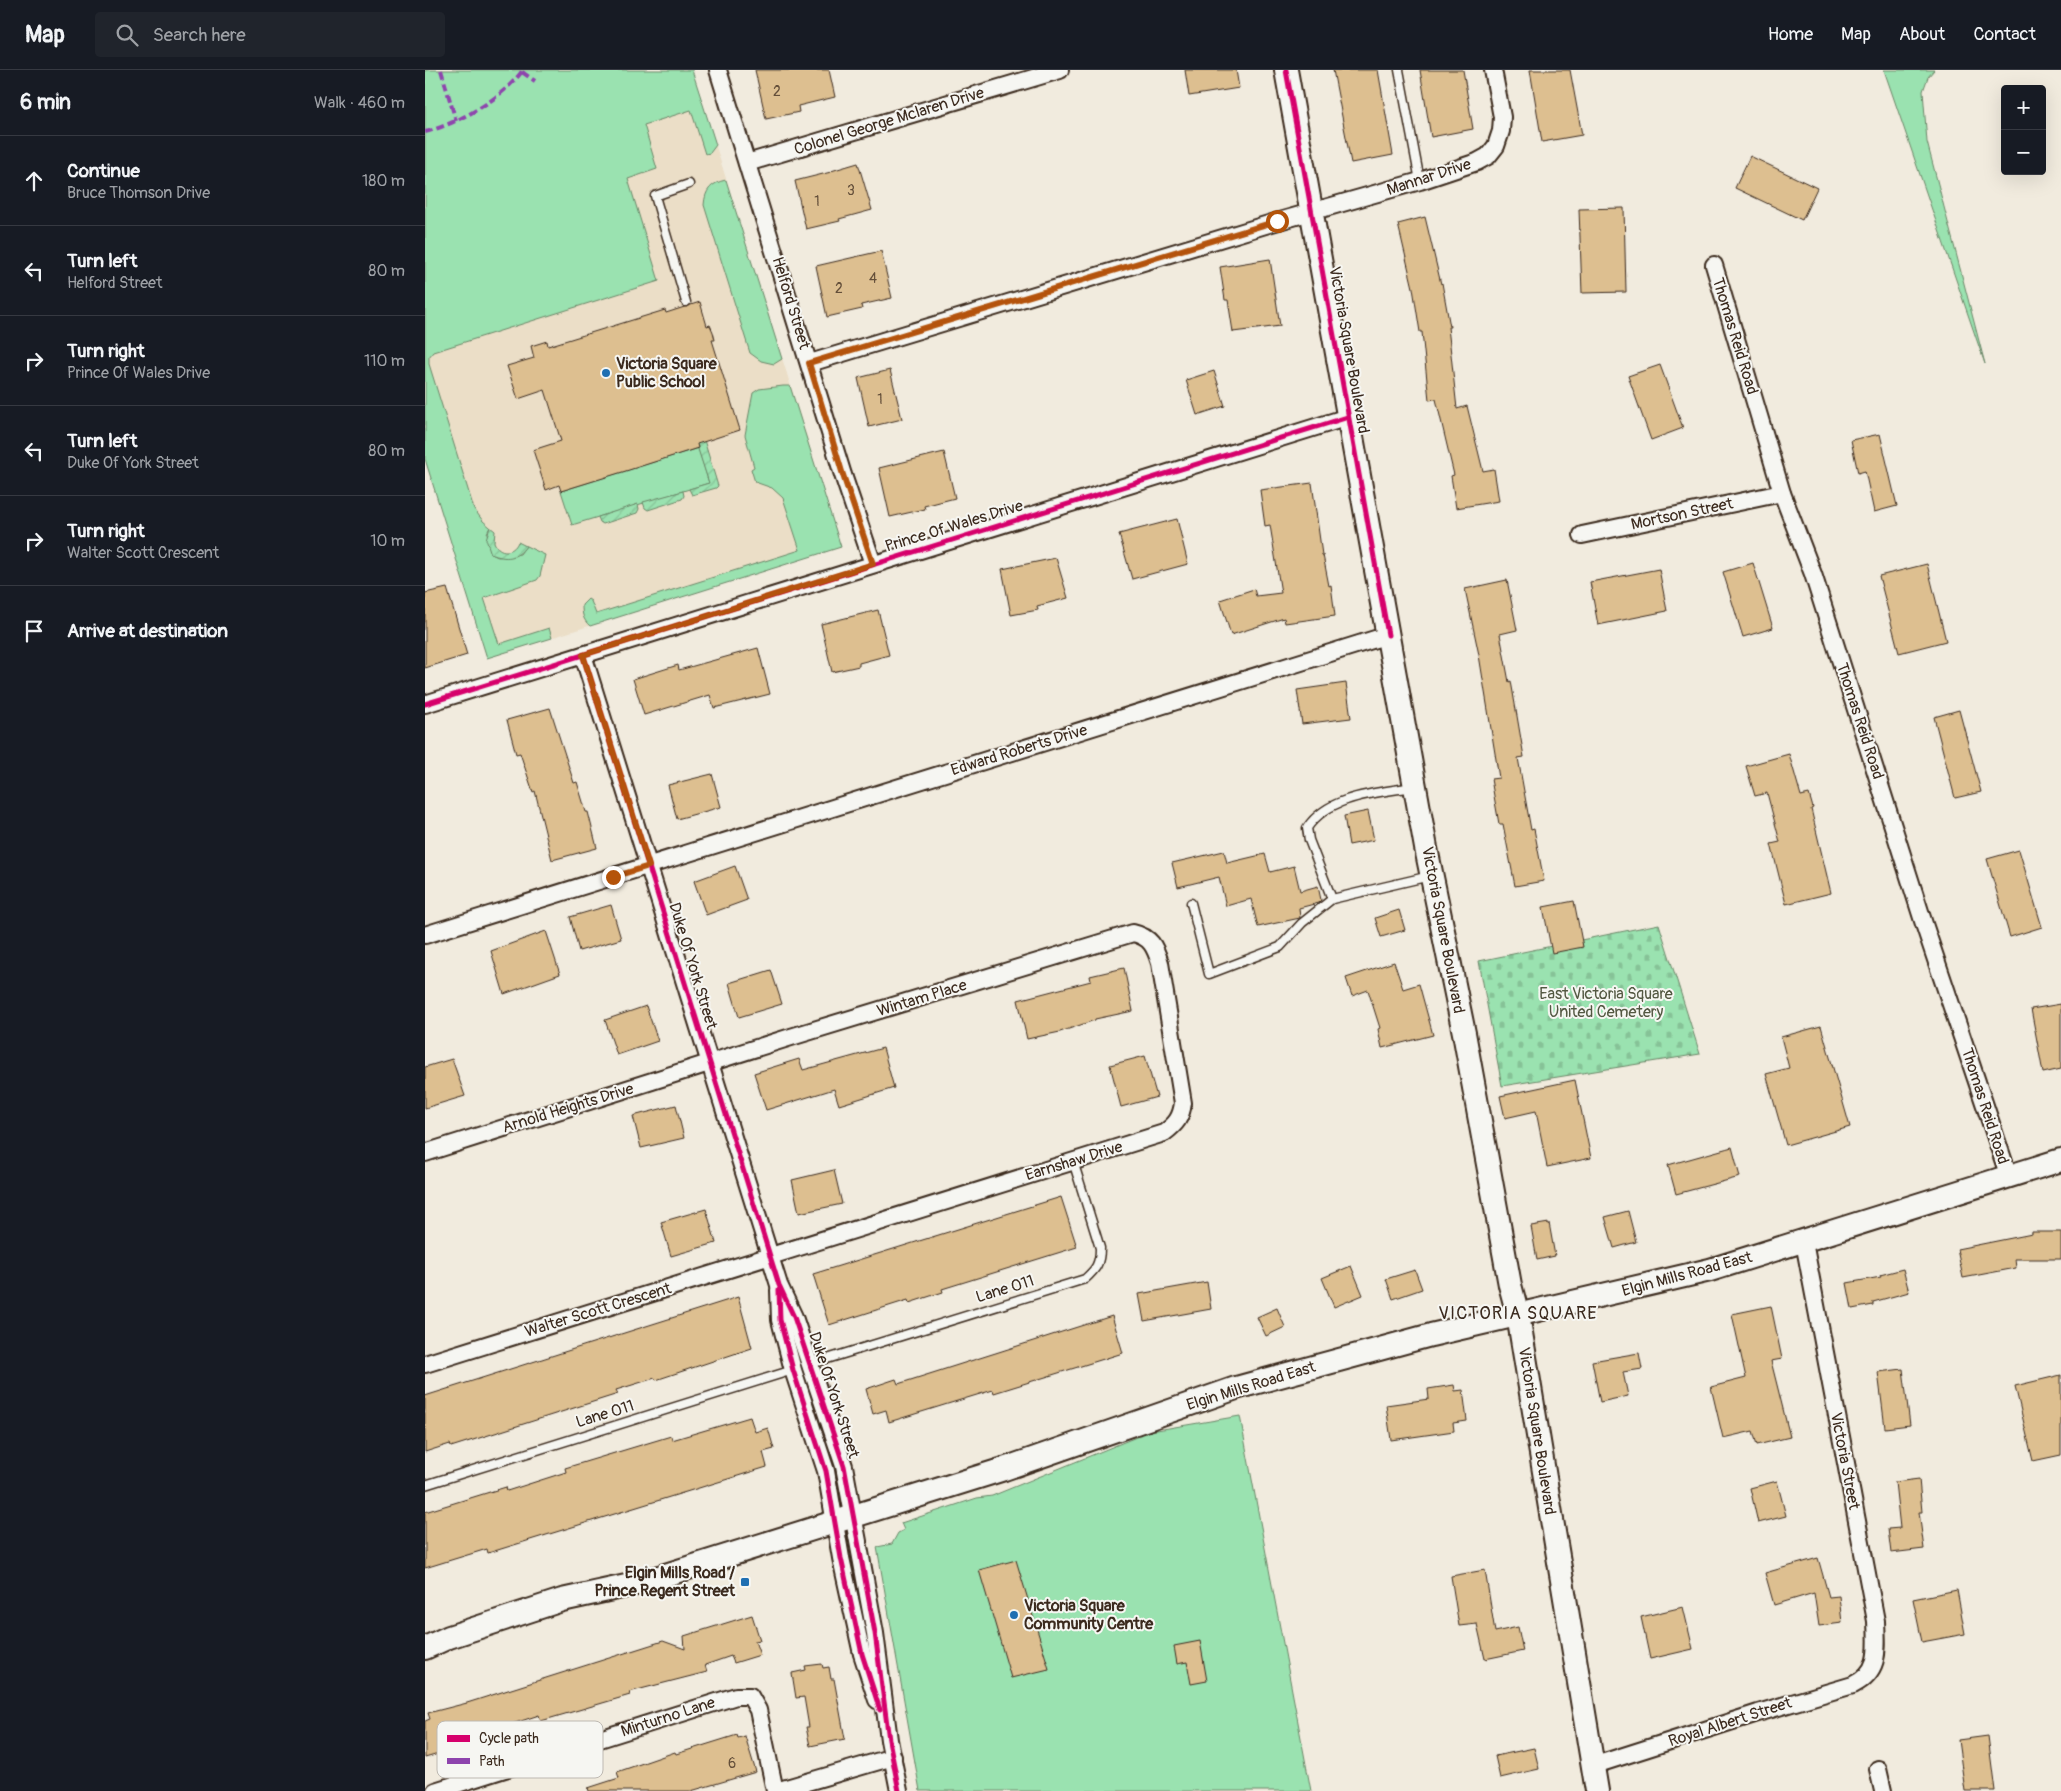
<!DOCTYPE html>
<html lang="en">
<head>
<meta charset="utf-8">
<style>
	body { margin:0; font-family:Pangolin,sans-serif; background:#20242c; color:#f1f3f6 }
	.controls { position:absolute; right:15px; top:15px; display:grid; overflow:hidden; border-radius:5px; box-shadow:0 5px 20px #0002 }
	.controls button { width:45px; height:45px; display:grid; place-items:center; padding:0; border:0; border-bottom:1px solid #363941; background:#171b24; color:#f1f3f6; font:25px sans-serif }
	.stop { position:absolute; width:15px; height:15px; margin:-11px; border:4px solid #b45309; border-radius:50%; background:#fff }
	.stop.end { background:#b45309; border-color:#fff; box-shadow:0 1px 5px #0008 }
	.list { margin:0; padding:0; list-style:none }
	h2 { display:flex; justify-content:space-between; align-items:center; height:65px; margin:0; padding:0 20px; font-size:21px }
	h2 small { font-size:16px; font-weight:400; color:#9ea1a6 }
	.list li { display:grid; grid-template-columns:32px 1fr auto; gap:15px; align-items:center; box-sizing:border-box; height:90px; padding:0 20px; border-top:1px solid #363941 }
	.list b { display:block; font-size:19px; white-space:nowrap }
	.list p { margin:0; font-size:16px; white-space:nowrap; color:#9ea1a6 }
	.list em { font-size:16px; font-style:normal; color:#9ea1a6 }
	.icon { flex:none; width:28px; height:28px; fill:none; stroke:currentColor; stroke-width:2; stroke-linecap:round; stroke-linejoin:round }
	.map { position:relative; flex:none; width:1636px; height:1721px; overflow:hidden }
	header { display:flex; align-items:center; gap:30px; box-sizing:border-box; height:70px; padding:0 25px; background:#171b24; border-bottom:1px solid #363941 }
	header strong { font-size:24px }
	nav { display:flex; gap:28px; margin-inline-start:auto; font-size:18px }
	.search { width:350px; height:45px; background:#20242c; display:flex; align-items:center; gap:12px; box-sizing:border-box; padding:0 18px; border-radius:5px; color:#9ea1a6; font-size:19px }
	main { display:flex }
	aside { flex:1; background:#171b24 }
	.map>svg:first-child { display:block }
	.built { fill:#ebdec7 }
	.green { fill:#9ae2b0; stroke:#6a8667 }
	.cemetery { fill:url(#cemetery-stones); stroke:#6a8667 }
	.garden { fill:url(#garden-furrows); stroke:#6a8667 }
	.building { fill:#ddbf90; stroke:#3b2a1e }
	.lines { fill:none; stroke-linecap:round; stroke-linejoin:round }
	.lane-casing { stroke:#3b2a1e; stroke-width:11 }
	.street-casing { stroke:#3b2a1e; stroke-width:20 }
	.secondary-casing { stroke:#3b2a1e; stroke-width:26 }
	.lane { stroke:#f6f6f2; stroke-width:8 }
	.street { stroke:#f6f6f2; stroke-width:16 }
	.secondary { stroke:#f6f6f2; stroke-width:22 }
	.quiet { stroke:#8e44ad; stroke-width:4; stroke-dasharray:8 4; stroke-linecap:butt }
	.cycleway-casing { stroke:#f6f6f2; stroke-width:8 }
	.cycleway { stroke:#d6006c; stroke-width:5 }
	.route { stroke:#b45309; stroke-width:6 }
	.poi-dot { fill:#1f6fb2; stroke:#f6f6f2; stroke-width:2 }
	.labels { text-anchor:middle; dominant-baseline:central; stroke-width:4; stroke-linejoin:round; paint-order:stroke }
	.number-label { font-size:14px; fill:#644f3a }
	.street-label { font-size:16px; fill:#3b2a1e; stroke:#f6f6f2 }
	.poi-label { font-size:16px; font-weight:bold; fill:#3b2a1e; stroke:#f6f6f2; text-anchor:start }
	.park-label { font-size:16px; fill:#535842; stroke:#f6f6f2 }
	.neighbourhood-label { font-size:18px; letter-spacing:1px; fill:#3b2a1e; stroke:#f6f6f2 }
	.key { fill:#f6f6f2; stroke:#beb9b2; stroke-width:1 }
	.key-label { font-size:14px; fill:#3b2a1e }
</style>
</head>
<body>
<header>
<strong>Map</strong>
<div class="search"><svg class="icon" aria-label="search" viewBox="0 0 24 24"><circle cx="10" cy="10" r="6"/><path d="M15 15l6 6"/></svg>Search here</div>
<nav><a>Home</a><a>Map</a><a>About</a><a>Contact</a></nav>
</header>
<main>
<aside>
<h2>6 min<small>Walk · 460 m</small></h2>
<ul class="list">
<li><svg class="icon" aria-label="ahead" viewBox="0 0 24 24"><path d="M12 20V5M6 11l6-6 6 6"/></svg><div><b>Continue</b><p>Bruce Thomson Drive</p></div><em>180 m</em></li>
<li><svg class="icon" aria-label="left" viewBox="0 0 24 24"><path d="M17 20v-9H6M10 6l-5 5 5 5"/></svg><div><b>Turn left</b><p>Helford Street</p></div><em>80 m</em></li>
<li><svg class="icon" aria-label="right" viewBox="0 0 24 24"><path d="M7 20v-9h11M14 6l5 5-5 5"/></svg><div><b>Turn right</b><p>Prince Of Wales Drive</p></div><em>110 m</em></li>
<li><svg class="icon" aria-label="left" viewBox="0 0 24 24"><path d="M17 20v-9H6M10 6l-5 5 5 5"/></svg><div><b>Turn left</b><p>Duke Of York Street</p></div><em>80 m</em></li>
<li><svg class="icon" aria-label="right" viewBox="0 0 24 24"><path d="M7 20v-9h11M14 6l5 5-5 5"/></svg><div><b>Turn right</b><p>Walter Scott Crescent</p></div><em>10 m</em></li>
<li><svg class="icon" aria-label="arrive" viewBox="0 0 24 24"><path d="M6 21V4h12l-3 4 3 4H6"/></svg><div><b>Arrive at destination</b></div></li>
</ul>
</aside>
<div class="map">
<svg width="1636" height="1721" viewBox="0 0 1636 1721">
	<defs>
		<pattern id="cemetery-stones" width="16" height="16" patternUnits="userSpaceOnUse" patternTransform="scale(1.25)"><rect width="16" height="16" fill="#9ae2b0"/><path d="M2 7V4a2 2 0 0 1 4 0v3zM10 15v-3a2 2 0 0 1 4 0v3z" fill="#86c297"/></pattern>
		<pattern id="garden-furrows" width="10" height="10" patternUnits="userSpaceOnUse" patternTransform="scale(1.25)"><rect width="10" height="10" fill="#9ae2b0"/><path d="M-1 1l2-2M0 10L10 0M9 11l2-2" fill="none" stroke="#86c297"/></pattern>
	</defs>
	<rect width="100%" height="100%" fill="#f1ebde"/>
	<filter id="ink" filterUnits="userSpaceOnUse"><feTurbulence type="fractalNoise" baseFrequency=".02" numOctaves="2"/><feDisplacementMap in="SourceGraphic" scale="10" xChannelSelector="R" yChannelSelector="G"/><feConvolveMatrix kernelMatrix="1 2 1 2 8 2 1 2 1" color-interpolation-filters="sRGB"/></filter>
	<g filter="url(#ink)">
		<polygon class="built" points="274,22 416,477 62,588 0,389 0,117"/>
		<g class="green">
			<polygon points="0,0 267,0 291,75 285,83 280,84 266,40 219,55 232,99 203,109 234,211 8,282 4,287 4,294 49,439 58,451 65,457 62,463 66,484 73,487 95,484 101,476 120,485 115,506 112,510 59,528 74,574 124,558 127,568 62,588 0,389"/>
			<polygon points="1459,0 1509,0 1503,7 1498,21 1502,72 1560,294"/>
			<path d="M301,110L357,289L349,294L336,291L325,283L279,135C280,120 286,113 301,110Z"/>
			<path d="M358,316H365L416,477L165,556C158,550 157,544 157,535L163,529L166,531L171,544L375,480L358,428L347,418L330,412L326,399L329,397L320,365L328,323L334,319Z"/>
			<polygon points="273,378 284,413 147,455 136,421"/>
			<polygon points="815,1346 886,1721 495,1721 452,1477 467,1474 473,1463 479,1460 476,1453 552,1428 567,1426 726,1361"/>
		</g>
		<polygon class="cemetery" points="1234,854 1275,984 1077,1016 1054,891"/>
		<g class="garden">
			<polygon points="279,370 293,416 291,418 267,425 264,419 284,413 271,373"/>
			<polygon points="258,421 259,426 257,429 223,440 220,438 218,432"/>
			<polygon points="213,434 214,439 212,443 178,454 175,452 173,447"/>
			<path d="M65,457L70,461L69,472C74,484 88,484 93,472L101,476C92,489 81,490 66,484L61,469Z"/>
		</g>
		<g class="building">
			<polygon points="330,0 404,0 410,27 373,36 374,42 341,49"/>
			<polygon points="760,0 811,0 814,18 764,26"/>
			<polygon points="908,0 953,0 968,85 926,93"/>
			<polygon points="995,0 1038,0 1048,59 1006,67"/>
			<polygon points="1105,0 1145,0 1157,65 1117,72"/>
			<polygon points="1325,86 1392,118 1377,150 1310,118"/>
			<polygon points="433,93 447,140 414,149 415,151 381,159 370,111 406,102 406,101"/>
			<polygon points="1199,138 1201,222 1157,223 1154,139"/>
			<polygon points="1000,147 1016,214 1017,213 1025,257 1023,257 1032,339 1042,336 1058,401 1069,399 1074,431 1031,438 1026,406 1029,405 1011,329 1004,330 997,262 995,262 988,218 973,154"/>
			<polygon points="456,181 467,228 436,235 437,239 402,247 391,196"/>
			<polygon points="845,189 855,256 808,262 803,230 800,230 795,197"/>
			<polygon points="275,232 282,256 285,255 288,262 290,270 287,270 315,360 272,374 273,378 204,400 136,421 134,415 121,420 108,380 136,371 120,320 93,329 82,296 109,288 106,276 122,271 123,276 240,240 241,243"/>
			<polygon points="1235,295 1258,358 1226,370 1203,306"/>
			<polygon points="465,300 477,349 444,357 433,308"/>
			<polygon points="789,301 800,336 772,345 761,310"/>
			<polygon points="1455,364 1472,436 1449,442 1440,401 1433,403 1426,370"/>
			<polygon points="519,382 530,428 499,436 500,439 465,447 454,398"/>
			<polygon points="887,413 897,485 898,485 904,516 906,515 910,546 860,553 859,548 806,565 795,530 829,519 831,526 856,523 845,455 840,456 835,420"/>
			<polygon points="752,449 763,494 707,509 694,464"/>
			<polygon points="631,488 643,528 612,536 613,540 586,545 577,499"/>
			<polygon points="1328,493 1348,558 1318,567 1298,502"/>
			<polygon points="1502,494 1521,571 1474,583 1454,506"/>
			<polygon points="1234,499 1242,541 1173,555 1165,512"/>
			<polygon points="1082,510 1092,560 1075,564 1084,612 1086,611 1099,687 1093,688 1106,760 1109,759 1119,811 1090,816 1078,754 1074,754 1066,709 1074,708 1054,585 1040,519"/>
			<polygon points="22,518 42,585 0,598 0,523"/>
			<polygon points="453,540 464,585 434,593 434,596 407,602 396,554"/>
			<polygon points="333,578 345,624 289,638 285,625 219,645 208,609 253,595 254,600"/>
			<polygon points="921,613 926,648 877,654 872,620"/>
			<polygon points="125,638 149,713 152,712 161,742 163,742 172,778 127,790 110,721 108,722 95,683 91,684 82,650"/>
			<polygon points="1534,640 1556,722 1530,728 1509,647"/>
			<polygon points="1364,684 1376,726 1384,724 1388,738 1386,739 1406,823 1361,834 1346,774 1355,772 1342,723 1330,726 1321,696"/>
			<polygon points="287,704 296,737 252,749 243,715"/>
			<polygon points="943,741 949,770 924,775 919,746"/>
			<polygon points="1594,780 1617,857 1585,867 1562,789"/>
			<polygon points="799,781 802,793 840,784 845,802 869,796 875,821 893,816 896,830 893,833 874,838 875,848 833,857 826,829 801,836 794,807 753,817 747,793"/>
			<polygon points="310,796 322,830 281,845 269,811"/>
			<polygon points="1149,831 1158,877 1127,883 1118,837"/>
			<polygon points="186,835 196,869 154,881 145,847"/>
			<polygon points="974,840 980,860 956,867 950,848"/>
			<polygon points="121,861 135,904 79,924 66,881"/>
			<polygon points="969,892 978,919 994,914 1008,965 957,978 953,959 955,958 943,920 927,926 921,908"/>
			<polygon points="699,898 708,941 670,949 670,950 635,962 602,969 593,930 666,911 665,906"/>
			<polygon points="346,900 357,934 314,947 304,913"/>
			<polygon points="1636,934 1636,999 1618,1003 1606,939"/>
			<polygon points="221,936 233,971 192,985 180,950"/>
			<polygon points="1396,956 1425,1057 1361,1075 1341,1004 1364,998 1356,967"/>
			<polygon points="458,978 469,1018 414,1035 409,1019 341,1040 329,1003 374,989 378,1000"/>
			<polygon points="720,986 732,1027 696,1037 685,995"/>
			<polygon points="27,989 40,1026 0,1038 0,997"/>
			<polygon points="1150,1010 1166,1088 1122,1097 1111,1041 1080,1048 1075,1026"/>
			<polygon points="251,1035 259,1068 216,1078 208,1046"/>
			<polygon points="1307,1077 1315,1107 1251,1124 1243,1095"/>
			<polygon points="409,1100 417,1134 374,1143 367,1110"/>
			<polygon points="636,1127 652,1177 517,1219 518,1222 484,1233 483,1230 404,1255 388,1204"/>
			<polygon points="281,1139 291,1173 246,1186 236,1152"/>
			<polygon points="1203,1141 1211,1172 1189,1178 1180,1147"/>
			<polygon points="1124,1153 1130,1186 1112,1190 1106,1156"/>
			<polygon points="1607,1162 1636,1162 1636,1189 1590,1189 1591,1198 1538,1208 1532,1179 1607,1164"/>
			<polygon points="926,1196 938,1225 909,1237 897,1208"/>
			<polygon points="1478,1199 1484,1222 1448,1232 1448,1235 1427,1239 1422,1213 1456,1207 1455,1205"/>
			<polygon points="990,1200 997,1219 968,1229 961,1209"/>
			<polygon points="782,1212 786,1239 719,1251 714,1224"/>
			<polygon points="313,1227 327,1278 231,1310 230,1308 191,1320 193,1324 26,1377 25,1374 0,1382 0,1326"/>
			<polygon points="1346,1236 1357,1289 1346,1291 1365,1367 1332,1375 1328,1361 1298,1368 1286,1317 1321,1308 1307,1244"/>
			<polygon points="852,1238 860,1257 841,1266 832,1247"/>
			<polygon points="687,1246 698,1283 569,1323 568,1320 464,1352 461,1340 448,1344 441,1319 471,1309 473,1314"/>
			<polygon points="1214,1283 1217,1299 1198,1302 1203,1326 1175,1332 1167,1291"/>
			<polygon points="1478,1299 1485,1355 1460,1358 1453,1302"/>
			<polygon points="1636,1305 1636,1385 1608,1391 1590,1316"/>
			<polygon points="1029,1315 1030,1321 1038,1320 1042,1351 1028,1353 1029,1361 966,1370 961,1335 1004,1329 1003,1319"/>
			<polygon points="325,1347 330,1362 343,1358 349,1379 338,1382 342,1397 63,1483 62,1479 0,1498 0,1442 81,1417 82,1421 141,1402 140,1398 246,1366 247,1370"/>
			<polygon points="1494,1409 1497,1442 1494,1442 1499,1479 1466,1483 1463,1459 1475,1458 1470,1412"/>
			<polygon points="1352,1411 1361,1446 1333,1453 1325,1418"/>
			<polygon points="1393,1488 1404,1527 1414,1526 1417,1553 1394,1556 1389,1523 1349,1535 1340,1503"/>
			<polygon points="591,1490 624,1599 586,1608 554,1500"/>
			<polygon points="1060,1500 1070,1562 1093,1557 1098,1581 1060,1589 1052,1554 1034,1556 1026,1506"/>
			<polygon points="1532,1520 1540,1564 1497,1572 1488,1529"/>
			<polygon points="1258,1537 1268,1579 1225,1589 1216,1547"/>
			<polygon points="327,1545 335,1570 330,1571 335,1585 309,1593 306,1586 280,1595 282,1602 204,1622 205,1625 116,1651 114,1645 72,1659 74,1666 0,1688 0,1651 5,1649 3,1643 42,1633 238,1571 260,1579 259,1566"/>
			<polygon points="775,1571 782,1611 766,1614 762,1592 752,1594 749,1576"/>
			<polygon points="397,1594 398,1598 404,1597 406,1609 409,1609 420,1669 385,1676 381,1657 384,1657 379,1627 371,1628 367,1603 381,1600 380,1596"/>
			<polygon points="312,1665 313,1668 320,1666 331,1702 266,1721 164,1721 163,1718 194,1708 192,1702 250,1682 251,1684"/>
			<polygon points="1563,1666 1570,1721 1540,1721 1533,1670"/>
			<polygon points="1109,1678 1114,1699 1075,1708 1070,1686"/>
		</g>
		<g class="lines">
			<defs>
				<g id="lane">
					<polyline points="974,0 995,111"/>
					<polyline points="261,232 230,126 264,114"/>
					<path d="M907,829L884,770L882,758C904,725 952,723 988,717"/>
					<polyline points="766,833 784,904 855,877 877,853 907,829 1005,806"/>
					<path d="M386,1294L660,1209C671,1199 675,1194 675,1178L648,1091"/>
					<polyline points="0,1415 368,1300"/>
				</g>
				<g id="street">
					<polyline points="293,0 418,405 448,494"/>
					<polyline points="322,93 635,0"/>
					<polyline points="1289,195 1357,423 1388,504 1499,854 1584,1107"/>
					<polyline points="385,293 847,153 995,111 1052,92 1063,86 1071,76 1076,61 1077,47 1068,0"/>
					<polyline points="1157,465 1357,423"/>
					<polyline points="158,585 354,1215 369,1247 419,1396 450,1563 464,1670 474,1721"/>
					<polyline points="0,634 923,347"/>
					<polyline points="0,865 963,565"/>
					<path d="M0,1083L366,967L708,863C726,867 730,877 735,893L758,1033C756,1048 751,1054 739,1063L0,1294"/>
					<polyline points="354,1220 355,1250 368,1300 401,1401 416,1488 437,1584 452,1630"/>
					<path d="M1167,1696L1333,1643L1428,1615C1456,1601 1452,1579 1451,1551L1379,1172"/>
					<polyline points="1453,1699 1458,1721"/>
					<polyline points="10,1721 311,1626 325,1626 333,1640 350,1721"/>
					<polyline points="351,1721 468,1687"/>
				</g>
				<g id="secondary">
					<polyline points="861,0 1001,778 1039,963 1085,1215 1093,1245 1172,1721"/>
					<polyline points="0,1578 24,1567 137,1530 215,1513 579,1399 811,1318 1006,1265 1285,1200 1636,1090"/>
				</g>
			</defs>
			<use href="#lane" class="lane-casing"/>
			<use href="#street" class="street-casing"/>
			<use href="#secondary" class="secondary-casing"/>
			<use href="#lane" class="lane"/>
			<use href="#street" class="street"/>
			<use href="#secondary" class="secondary"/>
			<g class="quiet">
				<polyline points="16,0 31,51"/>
				<polyline points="97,2 110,11"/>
				<path d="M0,62C34,53 77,29 98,0"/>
			</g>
			<defs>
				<g id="cycleway">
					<polyline points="861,0 963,565"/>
					<polyline points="158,585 354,1215 369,1247 419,1396 450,1563 464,1670 474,1721"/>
					<polyline points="0,634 923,347"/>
					<polyline points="354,1220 355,1250 368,1300 401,1401 416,1488 437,1584 455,1640"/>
				</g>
			</defs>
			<use href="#cycleway" class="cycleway-casing"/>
			<use href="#cycleway" class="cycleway"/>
		</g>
	</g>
	<g class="lines" filter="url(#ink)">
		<polyline class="route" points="188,807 224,796 158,585 448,494 418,405 384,293 852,151"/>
	</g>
	<g class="poi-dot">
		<circle cx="181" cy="303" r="5"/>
		<rect x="315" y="1507" width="10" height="10" rx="2.5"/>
		<circle cx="589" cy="1545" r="5"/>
	</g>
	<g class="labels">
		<g class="number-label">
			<text x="352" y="21">2</text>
			<text x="426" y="120">3</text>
			<text x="392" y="131">1</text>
			<text x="448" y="208">4</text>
			<text x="414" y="218">2</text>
			<text x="455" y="329">1</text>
			<text x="307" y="1693">6</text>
		</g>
		<g class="street-label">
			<text transform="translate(464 51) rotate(-17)">Colonel George Mclaren Drive</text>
			<text transform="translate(1004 107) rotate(-18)">Mannar Drive</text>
			<text transform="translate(366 233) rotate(73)">Helford Street</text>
			<text transform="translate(1310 266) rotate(73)">Thomas Reid Road</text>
			<text transform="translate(924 280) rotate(80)">Victoria Square Boulevard</text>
			<text transform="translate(1257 444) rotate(-12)">Mortson Street</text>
			<text transform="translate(529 456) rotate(-17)">Prince Of Wales Drive</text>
			<text transform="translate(1435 651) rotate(72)">Thomas Reid Road</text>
			<text transform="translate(594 680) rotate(-17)">Edward Roberts Drive</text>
			<text transform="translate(1018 860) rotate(79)">Victoria Square Boulevard</text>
			<text transform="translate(268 896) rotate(73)">Duke Of York Street</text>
			<text transform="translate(497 928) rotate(-17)">Wintam Place</text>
			<text transform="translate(1560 1036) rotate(72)">Thomas Reid Road</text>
			<text transform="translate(143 1038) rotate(-17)">Arnold Heights Drive</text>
			<text transform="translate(649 1091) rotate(-17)">Earnshaw Drive</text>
			<text transform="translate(1262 1204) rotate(-15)">Elgin Mills Road East</text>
			<text transform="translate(580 1219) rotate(-17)">Lane 011</text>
			<text transform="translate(173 1240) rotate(-17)">Walter Scott Crescent</text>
			<text transform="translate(826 1316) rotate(-17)">Elgin Mills Road East</text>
			<text transform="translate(409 1325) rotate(72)">Duke Of York Street</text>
			<text transform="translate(180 1344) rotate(-17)">Lane 011</text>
			<text transform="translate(1112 1361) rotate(81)">Victoria Square Boulevard</text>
			<text transform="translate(1420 1391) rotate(79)">Victoria Street</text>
			<text transform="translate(243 1647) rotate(-18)">Minturno Lane</text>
			<text transform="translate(1305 1652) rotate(-18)">Royal Albert Street</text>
		</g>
		<g class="poi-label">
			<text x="191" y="294">Victoria Square<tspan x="191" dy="18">Public School</tspan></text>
			<text x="310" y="1503" text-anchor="end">Elgin Mills Road /<tspan x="310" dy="18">Prince Regent Street</tspan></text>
			<text x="599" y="1536">Victoria Square<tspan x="599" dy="18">Community Centre</tspan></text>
		</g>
		<g class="park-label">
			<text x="1181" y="924">East Victoria Square<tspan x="1181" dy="18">United Cemetery</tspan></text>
		</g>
		<g class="neighbourhood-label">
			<text x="1093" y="1243">VICTORIA SQUARE</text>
		</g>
	</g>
	<rect x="12" y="1651" width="166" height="57" rx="8" class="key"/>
	<rect x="22" y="1665" width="23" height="7" fill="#d6006c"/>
	<rect x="22" y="1688" width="23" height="6" fill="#8e44ad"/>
	<g class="key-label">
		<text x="54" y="1673">Cycle path</text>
		<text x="54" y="1696">Path</text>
	</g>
</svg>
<div class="controls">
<button>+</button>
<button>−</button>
</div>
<div class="stop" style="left:852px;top:151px"></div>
<div class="stop end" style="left:188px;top:807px"></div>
</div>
</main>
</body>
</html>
